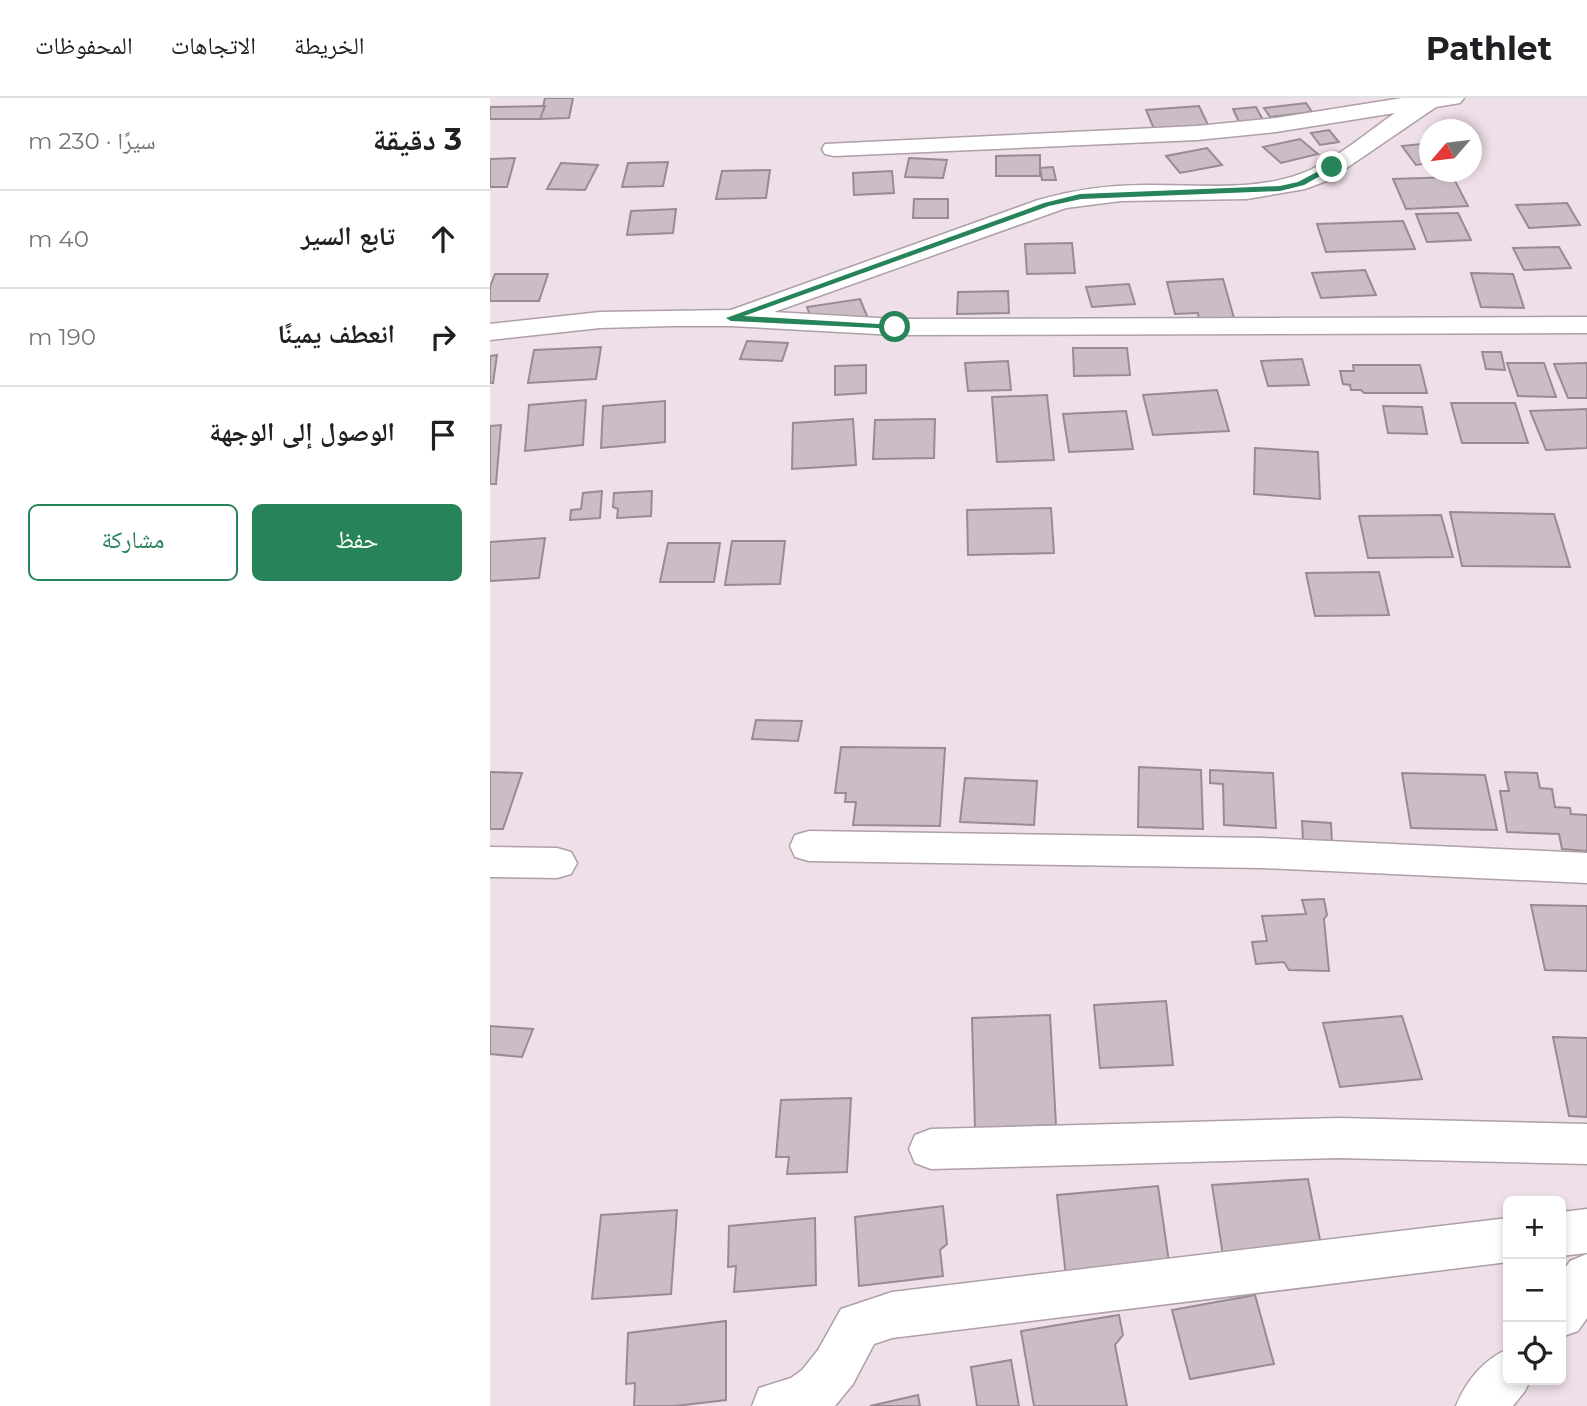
<!DOCTYPE html>
<html lang="ar">
<head>
<meta charset="utf-8">
<style>
	body { margin:0; font-family:Montserrat,"Noto Naskh Arabic",sans-serif; background:#f6f6f6; color:#202124; direction:rtl }
	.controls { position:absolute; right:21px; bottom:21px; display:grid; overflow:hidden; border-radius:10px; box-shadow:0 4px 10px #0003 }
	.controls button { width:63px; height:63px; display:grid; place-items:center; padding:0; border:0; border-bottom:2px solid #e0e0e0; background:#fff; color:#202124; font:35px sans-serif }
	.compass { position:absolute; left:929px; top:21px; width:63px; height:63px; border-radius:50%; background:#fff; box-shadow:0 4px 10px #0003; rotate:242deg }
	.stop { position:absolute; width:21px; height:21px; margin:-16px; border:5px solid #278359; border-radius:50%; background:#fff }
	.stop.end { background:#278359; border-color:#fff; box-shadow:0 2px 7px #0008 }
	.list { margin:0; padding:0; list-style:none }
	h2 { display:flex; justify-content:space-between; align-items:center; height:91px; margin:0; padding:0 28px; font-size:30px }
	h2 small { font-size:23px; font-weight:400; color:#757577 }
	.list li { display:grid; grid-template-columns:46px 1fr auto; gap:21px; align-items:center; box-sizing:border-box; height:98px; padding:0 28px; border-top:2px solid #e0e0e0 }
	.list b { display:block; font-size:26px; white-space:nowrap }
	.list em { font-size:23px; font-style:normal; color:#757577 }
	.actions { display:flex; gap:14px; padding:21px 28px }
	.actions a { flex:1; padding:16px 0; border:2px solid #278359; border-radius:10px; text-align:center; font-size:24px; color:#278359 }
	.actions .main { background:#278359; color:#fff }
	.icon { flex:none; width:38px; height:38px; fill:none; stroke:currentColor; stroke-width:2; stroke-linecap:round; stroke-linejoin:round }
	.map { position:relative; flex:none; width:1097px; height:1308px; overflow:hidden; direction:ltr }
	header { display:flex; align-items:center; gap:42px; box-sizing:border-box; height:98px; padding:0 35px; background:#fff; border-bottom:2px solid #e0e0e0 }
	header strong { font-size:33px }
	nav { display:flex; gap:38px; margin-inline-start:auto; font-size:24px }
	main { display:flex }
	aside { flex:1; background:#fff }
	.map>svg:first-child { display:block }
	.building { fill:#cbbcc6; stroke:#998b94; stroke-width:2 }
	.lines { fill:none; stroke-linecap:round; stroke-linejoin:round }
	.minor-casing { stroke:#ae9fa8; stroke-width:3 }
	.minor { fill:#fff; fill-rule:evenodd }
	.route { fill:#278359 }
</style>
</head>
<body>
<header>
<strong>Pathlet</strong>
<nav><a>الخريطة</a><a>الاتجاهات</a><a>المحفوظات</a></nav>
</header>
<main>
<div class="map">
<svg width="1097" height="1308" viewBox="0 0 1097 1308">
	<rect width="100%" height="100%" fill="#efdfe9"/>
	<g class="building">
		<polygon points="55,0 83,0 79,20 50,21"/>
		<polygon points="816,5 822,14 780,19 774,10"/>
		<polygon points="55,8 50,21 0,21 0,9"/>
		<polygon points="709,8 718,27 664,31 656,12"/>
		<polygon points="766,9 774,24 750,26 743,11"/>
		<polygon points="839,32 849,44 830,47 821,35"/>
		<polygon points="810,41 828,56 791,65 773,49"/>
		<polygon points="940,45 940,65 926,67 912,48"/>
		<polygon points="717,50 732,67 690,75 676,58"/>
		<polygon points="550,57 550,78 506,78 506,58"/>
		<polygon points="25,60 17,89 0,89 0,61"/>
		<polygon points="419,60 457,62 453,80 415,79"/>
		<polygon points="178,64 173,88 132,89 138,65"/>
		<polygon points="71,65 108,67 95,92 57,91"/>
		<polygon points="563,69 566,82 552,82 550,70"/>
		<polygon points="280,72 276,100 226,101 232,73"/>
		<polygon points="402,73 404,95 364,97 363,75"/>
		<polygon points="963,79 978,108 916,111 903,81"/>
		<polygon points="424,101 458,101 458,120 423,120"/>
		<polygon points="1077,105 1090,127 1039,130 1026,107"/>
		<polygon points="186,111 183,135 137,137 141,113"/>
		<polygon points="968,115 981,142 937,144 926,116"/>
		<polygon points="913,123 925,151 836,154 827,126"/>
		<polygon points="582,145 585,175 537,176 535,146"/>
		<polygon points="1069,149 1081,170 1034,172 1023,150"/>
		<polygon points="875,172 886,197 831,200 822,175"/>
		<polygon points="981,175 1023,176 1034,210 991,209"/>
		<polygon points="5,176 58,176 49,203 0,203 0,189"/>
		<polygon points="733,181 744,220 709,222 708,215 685,216 677,184"/>
		<polygon points="639,186 645,206 602,209 596,189"/>
		<polygon points="518,193 519,215 467,216 468,194"/>
		<polygon points="370,201 379,223 325,231 317,209"/>
		<polygon points="257,243 298,245 292,263 250,261"/>
		<polygon points="111,249 106,281 38,285 44,252"/>
		<polygon points="583,250 637,250 640,277 584,278"/>
		<polygon points="992,254 1011,254 1015,272 996,271"/>
		<polygon points="7,257 3,285 0,285 0,258"/>
		<polygon points="812,261 819,287 778,288 771,263"/>
		<polygon points="518,263 521,292 478,293 475,265"/>
		<polygon points="1017,265 1054,265 1066,299 1028,298"/>
		<polygon points="1097,265 1097,300 1078,300 1064,266"/>
		<polygon points="376,267 376,295 345,297 345,268"/>
		<polygon points="863,267 930,267 937,295 874,295 871,292 861,292 860,287 853,286 850,273 864,273"/>
		<polygon points="727,292 739,333 663,337 653,297"/>
		<polygon points="557,297 564,362 507,364 502,299"/>
		<polygon points="96,302 93,347 35,353 39,307"/>
		<polygon points="175,303 175,344 111,350 113,308"/>
		<polygon points="961,305 1025,305 1038,345 972,345"/>
		<polygon points="893,308 932,309 937,336 898,335"/>
		<polygon points="1097,311 1097,350 1056,352 1040,313"/>
		<polygon points="636,313 643,351 579,354 573,316"/>
		<polygon points="363,321 366,367 302,371 303,325"/>
		<polygon points="445,321 444,360 383,361 385,322"/>
		<polygon points="11,327 6,386 0,386 0,328"/>
		<polygon points="765,350 828,354 830,401 764,396"/>
		<polygon points="112,393 110,420 80,422 81,412 91,411 93,395"/>
		<polygon points="162,393 161,418 127,420 128,411 123,409 124,395"/>
		<polygon points="561,410 564,455 478,457 477,412"/>
		<polygon points="960,414 1064,416 1080,469 972,468"/>
		<polygon points="951,417 963,459 878,460 869,418"/>
		<polygon points="55,440 49,480 0,483 0,444"/>
		<polygon points="242,443 295,443 290,486 235,487"/>
		<polygon points="178,445 230,445 224,484 170,484"/>
		<polygon points="889,474 899,517 825,518 816,475"/>
		<polygon points="266,622 312,623 308,643 262,641"/>
		<polygon points="351,649 455,650 450,728 363,727 366,704 355,704 356,695 345,695"/>
		<polygon points="649,669 711,672 713,731 648,729"/>
		<polygon points="720,672 783,675 786,730 734,727 733,686 720,685"/>
		<polygon points="0,674 32,675 13,731 0,731"/>
		<polygon points="1015,674 1047,675 1050,690 1062,691 1065,709 1080,710 1081,716 1097,717 1097,753 1072,751 1069,736 1017,734 1010,693 1019,693"/>
		<polygon points="912,675 995,677 1007,732 921,730"/>
		<polygon points="475,680 547,683 544,727 470,724"/>
		<polygon points="812,723 841,725 842,745 813,743"/>
		<polygon points="834,801 837,817 834,821 839,873 799,872 794,864 766,866 762,844 777,843 772,818 816,816 812,802"/>
		<polygon points="1041,807 1097,808 1097,873 1055,872"/>
		<polygon points="676,903 683,967 610,970 604,907"/>
		<polygon points="560,917 566,1027 485,1030 482,920"/>
		<polygon points="912,918 932,981 850,989 833,925"/>
		<polygon points="0,928 43,931 32,959 0,956"/>
		<polygon points="1063,939 1097,940 1097,1019 1079,1018"/>
		<polygon points="361,1000 357,1074 297,1076 299,1059 286,1059 291,1002"/>
		<polygon points="818,1081 833,1157 734,1164 722,1087"/>
		<polygon points="668,1088 680,1171 576,1179 567,1097"/>
		<polygon points="453,1108 457,1146 450,1152 453,1178 369,1188 365,1119"/>
		<polygon points="187,1112 181,1196 102,1201 111,1117"/>
		<polygon points="325,1120 326,1187 244,1194 246,1168 238,1169 239,1128"/>
		<polygon points="765,1197 784,1266 700,1281 682,1212"/>
		<polygon points="629,1217 633,1237 625,1247 637,1308 544,1308 531,1233"/>
		<polygon points="236,1223 236,1302 185,1308 144,1308 145,1285 136,1286 138,1235"/>
		<polygon points="521,1262 529,1308 487,1308 481,1269"/>
		<polygon points="428,1297 430,1308 380,1308"/>
	</g>
	<g class="lines">
		<defs>
			<g id="minor">
				<path d="M912,0H974L970,5L946,9L839,82L815,91L757,101L631,103L576,110L284,214L405,221L1097,219V235L405,237L241,228H181L110,230L0,242V226L110,214L241,212L548,102C583,92 618,87 654,87C708,86 769,95 820,72C848,59 879,33 905,15L786,34L707,42L344,58L335,56L332,51L335,46L707,28L786,20Z"/>
				<polygon points="319,733 772,740 1097,755 1097,785 772,770 319,763 305,759 300,748 305,737"/>
				<polygon points="0,749 67,750 81,754 87,765 81,776 67,780 0,779"/>
				<polygon points="849,1020 1097,1026 1097,1066 849,1060 441,1071 425,1065 419,1051 425,1037 441,1031"/>
				<polygon points="1097,1111 1097,1155 1071,1158 1071,1114"/>
				<polygon points="1018,1120 1018,1164 402,1240 384,1246 363,1286 345,1308 262,1308 269,1290 301,1280 312,1272 328,1252 351,1211 402,1194"/>
				<polygon points="1097,1156 1097,1220 1088,1233 1071,1239 1071,1176 1080,1163"/>
				<path d="M1018,1251V1282H1040L1035,1293L1023,1308H966C976,1283 993,1262 1018,1251Z"/>
			</g>
		</defs>
		<use href="#minor" class="minor-casing"/>
		<use href="#minor" class="minor"/>
	</g>
	<polygon class="route" points="840,67 846,69 814,87 790,93 591,101 559,108 254,218 405,227 408,231 241,223 236,220 554,105 590,96 790,88 808,84"/>
</svg>
<div class="controls">
<button>+</button>
<button>−</button>
<button><svg class="icon" aria-label="locate" viewBox="0 0 24 24"><circle cx="12" cy="12" r="6"/><path d="M12 2v4M12 18v4M2 12h4M18 12h4"/></svg></button>
</div>
<svg class="compass" viewBox="-18 -18 36 36"><path d="M0-13l5 13h-10z" fill="#e53935"/><path d="M0 13l5-13h-10z" fill="#757577"/></svg>
<div class="stop" style="left:405px;top:229px"></div>
<div class="stop end" style="left:842px;top:69px"></div>
</div>
<aside>
<h2>3 دقيقة<small>سيرًا · 230 m</small></h2>
<ul class="list">
<li><svg class="icon" aria-label="ahead" viewBox="0 0 24 24"><path d="M12 20V5M6 11l6-6 6 6"/></svg><div><b>تابع السير</b></div><em>40 m</em></li>
<li><svg class="icon" aria-label="right" viewBox="0 0 24 24"><path d="M7 20v-9h11M14 6l5 5-5 5"/></svg><div><b>انعطف يمينًا</b></div><em>190 m</em></li>
<li><svg class="icon" aria-label="arrive" viewBox="0 0 24 24"><path d="M6 21V4h12l-3 4 3 4H6"/></svg><div><b>الوصول إلى الوجهة</b></div></li>
</ul>
<div class="actions"><a class="main">حفظ</a><a>مشاركة</a></div>
</aside>
</main>
</body>
</html>
